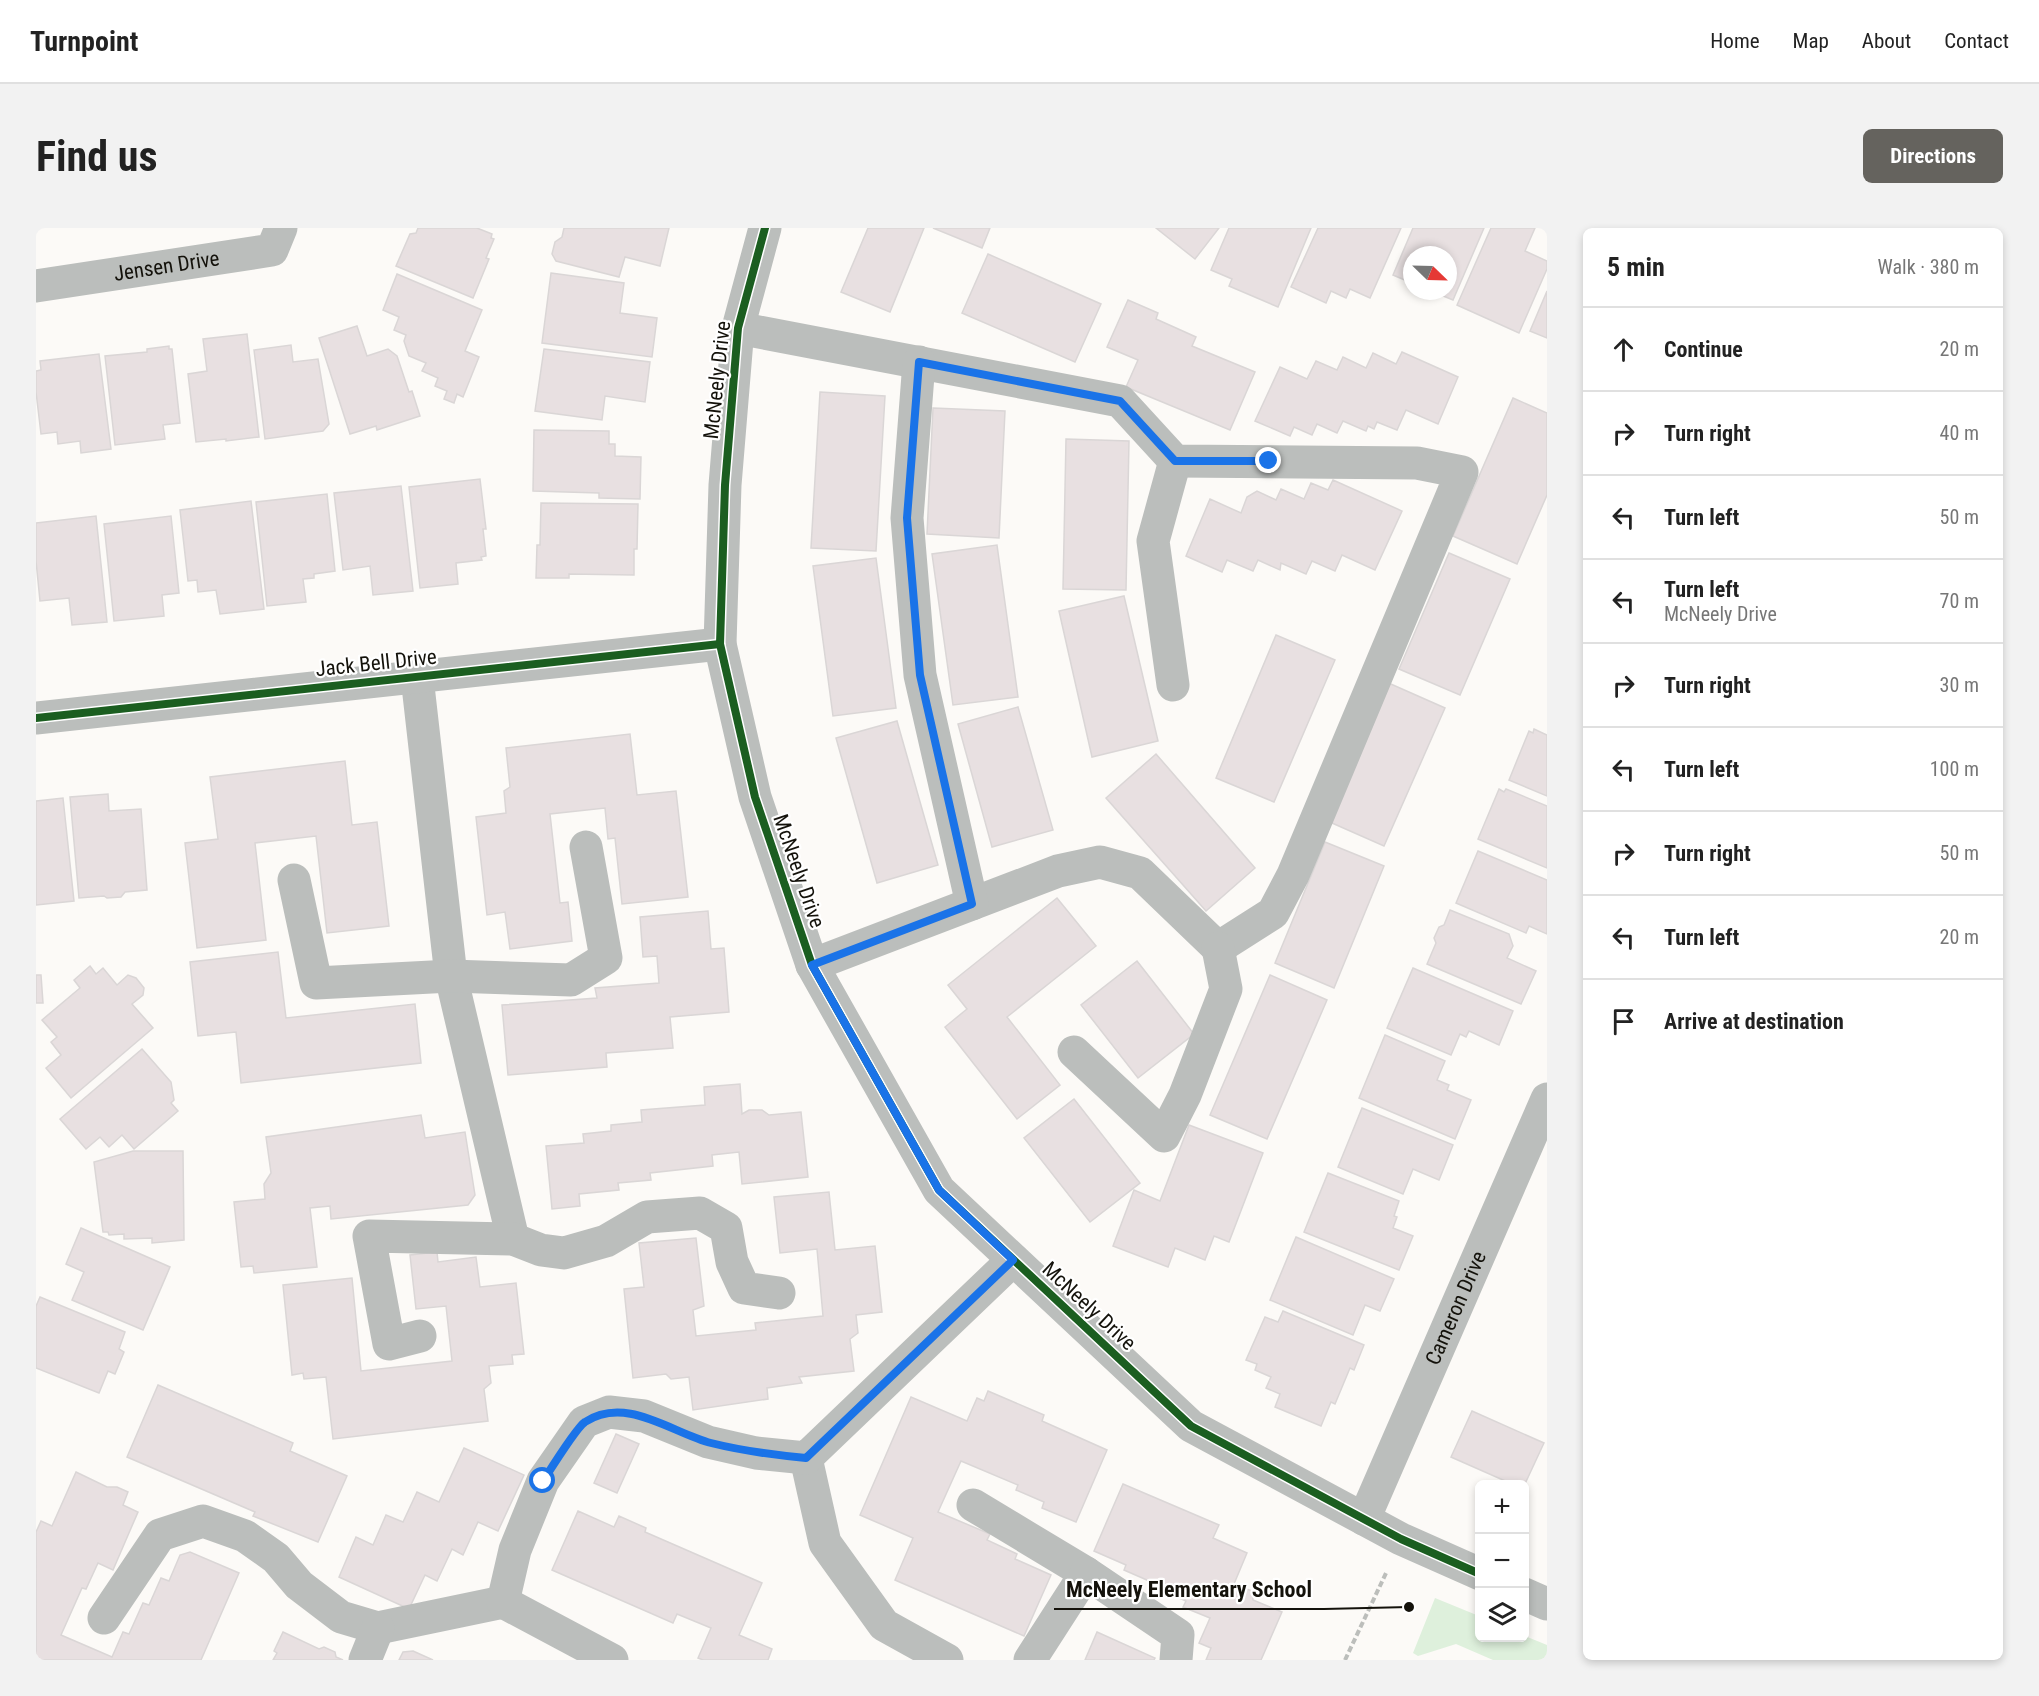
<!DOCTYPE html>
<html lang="en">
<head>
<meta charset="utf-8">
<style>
	body { margin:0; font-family:"Roboto Condensed",sans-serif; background:#f2f2f2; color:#222 }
	.controls { position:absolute; right:18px; bottom:18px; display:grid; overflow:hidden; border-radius:9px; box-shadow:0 3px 9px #0003 }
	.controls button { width:54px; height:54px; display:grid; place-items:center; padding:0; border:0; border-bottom:2px solid #e0e0e0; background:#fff; color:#222; font:30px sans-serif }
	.compass { position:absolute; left:1367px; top:18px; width:54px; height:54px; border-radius:50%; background:#fff; box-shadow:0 3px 9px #0003; rotate:113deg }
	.stop { position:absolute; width:18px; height:18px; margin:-14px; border:4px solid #1a73e8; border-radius:50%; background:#fff }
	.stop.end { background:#1a73e8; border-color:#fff; box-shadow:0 2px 6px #0008 }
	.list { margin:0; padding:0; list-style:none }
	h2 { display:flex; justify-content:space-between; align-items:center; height:78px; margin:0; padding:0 24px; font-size:26px }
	h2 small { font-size:20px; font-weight:400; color:#767676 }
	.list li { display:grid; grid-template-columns:39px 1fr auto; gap:18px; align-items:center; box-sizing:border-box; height:84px; padding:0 24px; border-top:2px solid #e0e0e0 }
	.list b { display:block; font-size:22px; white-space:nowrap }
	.list p { margin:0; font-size:20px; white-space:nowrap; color:#767676 }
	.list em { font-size:20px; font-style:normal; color:#767676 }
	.icon { flex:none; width:33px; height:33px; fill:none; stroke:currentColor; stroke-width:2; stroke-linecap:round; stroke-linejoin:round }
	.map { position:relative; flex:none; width:1511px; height:1432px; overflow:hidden; border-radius:9px }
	header { display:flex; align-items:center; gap:36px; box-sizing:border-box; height:84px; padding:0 30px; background:#fff; border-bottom:2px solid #e0e0e0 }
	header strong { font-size:28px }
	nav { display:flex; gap:33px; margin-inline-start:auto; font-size:21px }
	.intro { display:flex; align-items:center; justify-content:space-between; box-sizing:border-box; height:144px; padding:0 36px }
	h1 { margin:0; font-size:42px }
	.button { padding:15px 27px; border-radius:9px; background:#65635e; color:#fff; font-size:21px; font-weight:700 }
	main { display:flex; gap:36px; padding:0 36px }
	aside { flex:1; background:#fff; border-radius:9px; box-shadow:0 3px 9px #0003 }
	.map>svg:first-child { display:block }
	.green { fill:#def0dc }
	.building { fill:#e8e0e1; stroke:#dad6d6; stroke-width:1.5 }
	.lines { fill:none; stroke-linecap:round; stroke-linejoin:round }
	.path { stroke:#bcbebb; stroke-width:4; stroke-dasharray:6 3; stroke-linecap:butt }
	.minor { stroke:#bbbebc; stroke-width:33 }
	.cycleway-casing { stroke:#fff; stroke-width:11 }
	.cycleway { stroke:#1b5e20; stroke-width:8 }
	.route { stroke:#1a73e8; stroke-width:8 }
	.labels { text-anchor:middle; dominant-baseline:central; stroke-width:4.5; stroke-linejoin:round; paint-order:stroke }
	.street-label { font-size:21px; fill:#14120b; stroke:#fff }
	.leader { fill:none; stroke:#14120b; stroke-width:2 }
	.callout-dot { fill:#14120b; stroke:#fff; stroke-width:2 }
	.callout-label { font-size:22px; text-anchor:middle; font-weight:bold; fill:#14120b; stroke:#fff; stroke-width:4.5; stroke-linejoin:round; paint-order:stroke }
</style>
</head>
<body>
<header>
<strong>Turnpoint</strong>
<nav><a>Home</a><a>Map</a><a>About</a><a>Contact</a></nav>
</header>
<div class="intro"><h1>Find us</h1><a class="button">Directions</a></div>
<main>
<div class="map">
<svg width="1511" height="1432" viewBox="0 0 1511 1432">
	<rect width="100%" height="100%" fill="#fcfaf7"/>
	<polygon class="green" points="1399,1370 1443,1388 1444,1410 1488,1410 1489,1408 1511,1417 1511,1432 1457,1432 1420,1416 1382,1428 1377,1425"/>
	<g class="building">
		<polygon points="382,0 441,0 456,6 455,10 458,11 450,30 453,31 437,70 360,38 374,6 380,5"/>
		<polygon points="528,0 633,0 624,38 589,29 583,49 520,33 516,26 519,14 526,9"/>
		<polygon points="832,0 888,0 854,84 805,64"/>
		<polygon points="897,0 954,0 946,20"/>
		<polygon points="1120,0 1183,0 1159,31"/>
		<polygon points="1193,0 1275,0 1242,79 1193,58 1196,51 1175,42"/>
		<polygon points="1282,0 1365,0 1334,70 1314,61 1310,70 1295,63 1290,75 1255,59"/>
		<polygon points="1377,0 1448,0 1417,72 1395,63 1412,63 1412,27 1376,27 1376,55 1357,47"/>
		<polygon points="1455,0 1499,0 1489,23 1511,33 1511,41 1483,105 1421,77"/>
		<polygon points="952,26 1065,76 1039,134 926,85"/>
		<polygon points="515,45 588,55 584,85 621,90 616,129 506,115"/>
		<polygon points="361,46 446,82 429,123 443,129 427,169 421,166 418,175 408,171 411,163 399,158 402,150 386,143 390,135 373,128 368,113 370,107 358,102 363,89 347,82"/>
		<polygon points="1511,63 1511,110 1494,103"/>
		<polygon points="1092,72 1122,85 1120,91 1160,109 1156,118 1219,144 1194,202 1090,159 1102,132 1071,119"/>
		<polygon points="321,98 331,128 352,121 361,128 373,164 376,163 384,188 341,202 340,198 314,206 283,110"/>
		<polygon points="211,106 223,209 190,213 190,211 160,214 152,146 171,143 167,111"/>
		<polygon points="255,117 257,134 282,131 293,196 287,203 229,211 218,122"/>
		<polygon points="133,118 133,121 136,121 144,195 127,197 129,211 79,217 69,128 111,124 111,121"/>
		<polygon points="508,121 614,134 609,174 569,168 566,192 499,183"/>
		<polygon points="1366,124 1422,149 1402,196 1370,182 1361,202 1341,194 1338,201 1332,198 1330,203 1307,193 1301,205 1281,196 1276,207 1258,199 1254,208 1219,193 1244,139 1271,151 1280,133 1301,142 1307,129 1330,140 1337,125 1360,136"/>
		<polygon points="63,126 75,221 45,225 44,213 22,216 21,204 5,206 0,164 0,143 5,142 4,133"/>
		<polygon points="784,164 849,168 840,323 775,320"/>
		<polygon points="1477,170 1511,185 1511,267 1481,336 1417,308"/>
		<polygon points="897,180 969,183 963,310 891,306"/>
		<polygon points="498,202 573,203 573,216 579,216 579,228 605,229 604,271 563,270 563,265 497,263"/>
		<polygon points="1030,211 1093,213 1090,362 1027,361"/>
		<polygon points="444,251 450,301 447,301 450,328 445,329 446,332 420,335 422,356 384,360 373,259"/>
		<polygon points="1297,252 1366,283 1339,342 1306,327 1299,343 1276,333 1270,346 1245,335 1244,342 1222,332 1217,343 1191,332 1186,344 1150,328 1174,271 1205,285 1211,269 1221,263 1240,272 1245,261 1268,271 1275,255 1292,262"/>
		<polygon points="365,258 377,363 337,367 334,338 307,342 298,265"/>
		<polygon points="291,266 299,343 278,346 278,350 267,351 270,374 231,378 220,274"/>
		<polygon points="215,273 228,381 184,386 180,362 162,364 161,352 152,353 144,282"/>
		<polygon points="505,275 602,276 601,321 598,321 598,347 533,346 533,350 500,350 501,317 504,317"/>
		<polygon points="60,288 71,394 36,397 33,370 4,373 0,333 0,295"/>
		<polygon points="135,288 143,365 126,367 128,388 78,393 68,296"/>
		<polygon points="961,317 982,469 917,477 896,326"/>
		<polygon points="1413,325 1474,351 1424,467 1363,441"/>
		<polygon points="840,330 860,480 797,488 777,338"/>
		<polygon points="1088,368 1122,513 1056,529 1023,383"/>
		<polygon points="1240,407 1299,432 1238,574 1180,550"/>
		<polygon points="1348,453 1409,480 1348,618 1287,591"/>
		<polygon points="982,479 1017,602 956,619 922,496"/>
		<polygon points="861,493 902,637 841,655 800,510"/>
		<polygon points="1498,501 1511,507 1511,568 1473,552 1493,503 1497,505"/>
		<polygon points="594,506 601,567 640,563 652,669 586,676 579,610 572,611 569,580 514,586 524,675 532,674 536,713 474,721 469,684 451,687 440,589 470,585 468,563 474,559 470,520"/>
		<polygon points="1120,526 1219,640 1170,683 1070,570"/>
		<polygon points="309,533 316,597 341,594 353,698 291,705 280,608 219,615 230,712 161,720 149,615 182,611 174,549"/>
		<polygon points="1463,561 1468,564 1470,561 1511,578 1511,640 1442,611"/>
		<polygon points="72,566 73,583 105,581 111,662 89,664 85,669 71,670 68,668 43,670 34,569"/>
		<polygon points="27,570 38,673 0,677 0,573"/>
		<polygon points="1289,614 1348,638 1298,760 1239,735"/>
		<polygon points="1442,623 1511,652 1511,706 1493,698 1490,705 1420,675"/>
		<polygon points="1021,670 1060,718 971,789 1024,857 981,891 909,799 931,781 912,757"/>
		<polygon points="1414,682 1473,706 1477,718 1471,730 1500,743 1485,776 1391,736 1400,715 1398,710 1403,699 1408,697"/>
		<polygon points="672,683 675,721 688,720 693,784 634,789 637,820 570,825 571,839 472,847 466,777 561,770 559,760 623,755 621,728 607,729 604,689"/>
		<polygon points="242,724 250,790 379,776 385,835 205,855 200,804 162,808 154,734"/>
		<polygon points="1101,733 1158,806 1102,850 1045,777"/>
		<polygon points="54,738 60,746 67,740 81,757 92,747 100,750 108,760 107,767 96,776 117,800 35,870 10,840 25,827 15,814 21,809 6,792 44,760 38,752"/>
		<polygon points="1377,740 1477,783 1463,817 1433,803 1430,809 1424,806 1415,827 1351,800"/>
		<polygon points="0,747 5,747 7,775 0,775"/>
		<polygon points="1234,747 1291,772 1231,911 1174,887"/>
		<polygon points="1349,807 1409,833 1401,852 1413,857 1411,862 1435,872 1419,911 1323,870"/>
		<polygon points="106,821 135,854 138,872 135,875 142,883 98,921 86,907 73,919 64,909 50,921 24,891"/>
		<polygon points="704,856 706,886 713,882 726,882 733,887 765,884 772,949 706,956 703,924 676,927 677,938 614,945 615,952 582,955 583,962 543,966 544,978 516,981 510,918 548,915 547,906 575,903 575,897 606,894 605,882 669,877 668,859"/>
		<polygon points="1038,871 1104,955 1054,994 988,910"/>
		<polygon points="1326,880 1417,917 1403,952 1377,941 1367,966 1302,939"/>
		<polygon points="385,887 389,910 429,904 439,967 432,977 295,991 294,978 274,980 281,1039 218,1045 217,1038 205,1039 198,974 229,971 228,956 235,945 230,909"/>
		<polygon points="1153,897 1227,925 1193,1014 1178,1008 1169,1032 1139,1020 1132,1039 1077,1018 1098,962 1124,973"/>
		<polygon points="97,923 147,923 148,1012 116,1015 116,1010 88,1011 88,1006 73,1007 72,1004 67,1004 58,934"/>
		<polygon points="1292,945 1363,973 1358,988 1361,989 1357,1000 1377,1008 1363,1042 1268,1004"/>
		<polygon points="793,964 799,1022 839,1018 846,1084 820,1087 822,1105 814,1111 818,1143 763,1149 766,1155 731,1160 732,1171 657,1182 653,1149 635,1151 630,1146 597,1150 588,1061 608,1059 603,1015 660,1010 668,1078 657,1082 660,1108 720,1102 719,1095 787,1088 781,1021 744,1025 738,969"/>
		<polygon points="45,1000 134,1039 107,1102 36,1072 48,1044 30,1036"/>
		<polygon points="1260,1009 1358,1051 1344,1083 1329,1077 1317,1107 1234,1072"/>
		<polygon points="401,1024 402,1034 440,1029 444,1059 480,1055 488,1126 476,1127 477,1136 453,1138 455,1155 448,1161 452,1193 297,1211 290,1149 268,1151 267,1145 256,1147 247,1057 316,1050 325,1143 416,1133 410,1078 380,1081 374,1027"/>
		<polygon points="4,1069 89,1104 83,1121 88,1124 79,1146 72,1143 63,1165 0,1140 0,1078"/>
		<polygon points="1247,1083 1328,1117 1318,1142 1314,1140 1299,1176 1295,1174 1285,1198 1239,1179 1244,1166 1230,1160 1235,1149 1219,1142 1221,1136 1210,1132 1229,1089 1242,1094"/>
		<polygon points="122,1157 257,1215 254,1223 311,1248 282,1314 217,1288 219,1284 91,1229"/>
		<polygon points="952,1163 1008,1187 1006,1193 1071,1222 1040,1294 1006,1280 1008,1274 980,1262 982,1257 925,1233 902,1284 954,1306 951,1312 981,1326 979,1331 1015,1347 988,1408 859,1352 877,1310 824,1287 875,1169 931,1193 941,1170 948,1173"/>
		<polygon points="1436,1183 1508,1215 1488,1258 1488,1256 1476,1256 1415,1229"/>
		<polygon points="580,1206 603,1216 581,1265 558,1255"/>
		<polygon points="428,1220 488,1247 462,1303 442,1294 427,1327 416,1321 401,1353 389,1347 373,1381 303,1349 320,1309 337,1317 350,1287 367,1294 381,1264 403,1274"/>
		<polygon points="40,1244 71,1259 81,1259 92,1264 87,1277 102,1284 77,1342 62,1335 50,1361 46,1360 25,1407 76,1429 87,1404 93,1406 107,1375 113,1377 125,1350 133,1353 144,1327 154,1324 203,1345 165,1432 0,1432 0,1304 5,1293 16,1298"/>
		<polygon points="1087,1256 1183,1297 1177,1310 1211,1325 1198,1356 1216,1363 1217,1372 1246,1384 1225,1432 1170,1432 1175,1420 1163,1415 1174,1390 1147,1379 1150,1373 1119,1359 1120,1356 1088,1342 1090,1337 1058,1323"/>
		<polygon points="542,1283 578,1299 583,1288 610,1300 609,1304 726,1355 703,1407 736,1421 732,1432 667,1432 662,1430 675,1400 641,1386 637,1395 516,1342"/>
		<polygon points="247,1404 283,1421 288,1419 299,1424 300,1429 307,1432 237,1432 241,1425 238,1423"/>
		<polygon points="1061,1404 1119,1430 1118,1432 1049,1432"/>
		<polygon points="377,1423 397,1432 363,1432 367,1424"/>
	</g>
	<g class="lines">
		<polyline class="path" points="1309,1432 1351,1343"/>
		<g class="minor">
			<polyline points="729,0 702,100 689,257 684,416 719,569 776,737 903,962 1155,1198 1365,1311 1444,1346"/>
			<path id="s1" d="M0,58L236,22L245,0"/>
			<polyline points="702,100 1084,173 1139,233 1381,235 1426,244 1257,647 1237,685 1182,720 1104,645 1064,634 1022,643 776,737"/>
			<polyline points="883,134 871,290 884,447 936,676"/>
			<polyline points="381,449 415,748 477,1011"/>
			<polyline points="1137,457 1117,313 1139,233"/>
			<polyline points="0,490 684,416"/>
			<polyline points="258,652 280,755 415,748 535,752 570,730 550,619"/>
			<polyline points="1038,824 1128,908 1149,867 1190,761 1182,720"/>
			<polyline points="384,1108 353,1116 333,1008 477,1011 505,1022 528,1025 570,1013 611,989 664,985 690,1000 696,1034 708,1060 743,1065"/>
			<polyline points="770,1230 789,1315 848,1397 911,1432"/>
			<polyline points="937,1277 1050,1345 994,1432"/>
			<path id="s2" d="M1328,1291L1511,871"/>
			<polyline points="1050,1345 1142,1407 1140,1432"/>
			<polyline points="1488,1366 1511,1376"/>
			<polyline points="68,1390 124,1307 167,1293 209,1308 240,1330 263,1357 305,1389 342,1400 467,1374"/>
			<polyline points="329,1432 342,1400"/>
			<polyline points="576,1432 467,1374 479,1322 507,1253 548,1194 573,1184 608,1188 672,1214 720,1225 770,1230 977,1032"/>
		</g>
		<defs>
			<g id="cycleway">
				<polyline points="729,0 702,100 689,257 684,416 719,569 776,737 903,962 1155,1198 1365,1311 1444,1346"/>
				<polyline points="0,490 684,416"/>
			</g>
		</defs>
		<use href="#cycleway" class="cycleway-casing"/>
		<use href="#cycleway" class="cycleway"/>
	</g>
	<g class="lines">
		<path class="route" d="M507,1253C514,1242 541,1199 549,1194C590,1167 636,1205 675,1215C707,1223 738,1227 770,1230L977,1032L903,962L776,737L936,676L884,447L871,290L883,134L1084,173L1139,233H1233"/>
	</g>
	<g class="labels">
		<g class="street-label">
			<text stroke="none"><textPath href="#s1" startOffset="132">Jensen Drive</textPath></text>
			<text transform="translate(681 152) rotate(-84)">McNeely Drive</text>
			<text transform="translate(340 435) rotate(-6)">Jack Bell Drive</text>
			<text transform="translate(763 643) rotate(71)">McNeely Drive</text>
			<text transform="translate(1053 1078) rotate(43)">McNeely Drive</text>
			<text stroke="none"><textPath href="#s2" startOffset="230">Cameron Drive</textPath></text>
		</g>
	</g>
	<path class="leader" d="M1373 1379L1288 1381H1018"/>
	<circle class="callout-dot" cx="1373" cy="1379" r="6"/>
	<g class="callout-label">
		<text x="1153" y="1369">McNeely Elementary School</text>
	</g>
</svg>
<div class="controls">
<button>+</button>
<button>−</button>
<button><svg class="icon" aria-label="layers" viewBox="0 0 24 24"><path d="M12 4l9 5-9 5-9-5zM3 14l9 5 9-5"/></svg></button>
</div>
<svg class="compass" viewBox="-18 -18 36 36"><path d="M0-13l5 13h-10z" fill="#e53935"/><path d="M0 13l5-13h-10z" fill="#767676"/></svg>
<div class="stop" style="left:507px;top:1253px"></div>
<div class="stop end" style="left:1233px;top:233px"></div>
</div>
<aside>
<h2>5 min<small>Walk · 380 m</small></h2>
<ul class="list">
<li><svg class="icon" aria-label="ahead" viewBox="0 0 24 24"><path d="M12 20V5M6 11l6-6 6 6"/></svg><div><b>Continue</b></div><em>20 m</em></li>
<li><svg class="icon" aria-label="right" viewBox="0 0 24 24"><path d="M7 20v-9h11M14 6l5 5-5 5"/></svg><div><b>Turn right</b></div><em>40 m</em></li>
<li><svg class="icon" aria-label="left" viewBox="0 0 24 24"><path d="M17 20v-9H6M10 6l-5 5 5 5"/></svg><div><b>Turn left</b></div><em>50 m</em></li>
<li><svg class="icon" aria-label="left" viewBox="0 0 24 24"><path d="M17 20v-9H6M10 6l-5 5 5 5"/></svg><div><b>Turn left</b><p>McNeely Drive</p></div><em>70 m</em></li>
<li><svg class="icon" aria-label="right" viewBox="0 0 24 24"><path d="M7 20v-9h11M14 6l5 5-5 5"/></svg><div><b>Turn right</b></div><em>30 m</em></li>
<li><svg class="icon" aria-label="left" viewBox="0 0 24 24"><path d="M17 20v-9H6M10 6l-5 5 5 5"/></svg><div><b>Turn left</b></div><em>100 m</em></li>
<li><svg class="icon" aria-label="right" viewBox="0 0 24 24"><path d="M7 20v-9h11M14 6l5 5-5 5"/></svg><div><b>Turn right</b></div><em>50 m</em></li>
<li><svg class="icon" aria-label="left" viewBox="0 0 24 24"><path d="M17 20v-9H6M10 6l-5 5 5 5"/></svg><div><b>Turn left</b></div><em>20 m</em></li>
<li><svg class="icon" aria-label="arrive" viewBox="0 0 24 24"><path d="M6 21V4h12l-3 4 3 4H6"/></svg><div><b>Arrive at destination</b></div></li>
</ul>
</aside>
</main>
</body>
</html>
